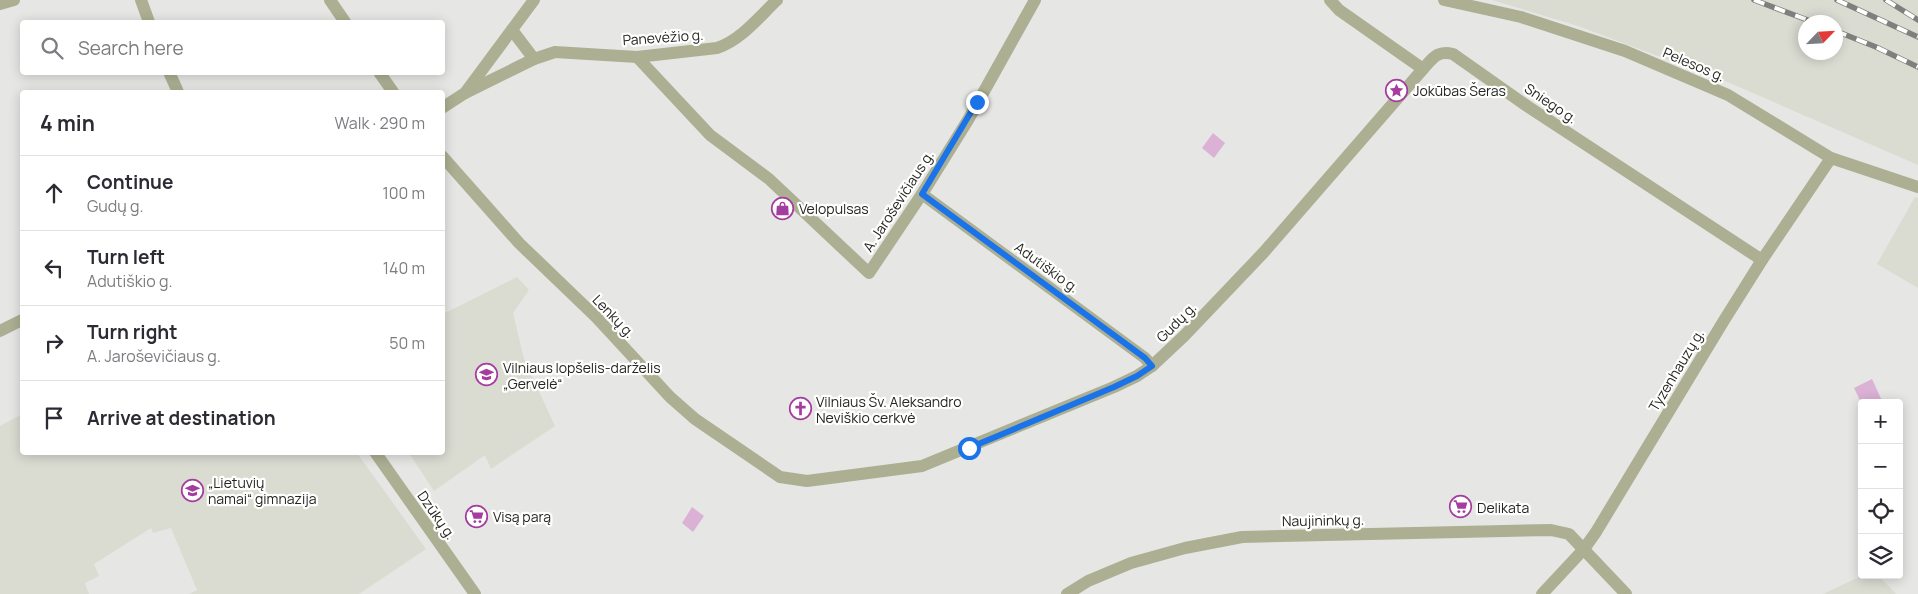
<!DOCTYPE html>
<html lang="en">
<head>
<meta charset="utf-8">
<style>
	body { margin:0; font-family:Manrope,sans-serif; background:#f7f7f7; color:#2b2b33 }
	.controls { position:absolute; right:15px; bottom:15px; display:grid; overflow:hidden; border-radius:5px; box-shadow:0 2px 12px #0003 }
	.controls button { width:45px; height:45px; display:grid; place-items:center; padding:0; border:0; border-bottom:1px solid #e1e1e2; background:#fff; color:#2b2b33; font:25px sans-serif }
	.compass { position:absolute; left:1798px; top:15px; width:45px; height:45px; border-radius:50%; background:#fff; box-shadow:0 2px 12px #0003; rotate:65deg }
	.stop { position:absolute; width:15px; height:15px; margin:-11px; border:4px solid #1a73e8; border-radius:50%; background:#fff }
	.stop.end { background:#1a73e8; border-color:#fff; box-shadow:0 1px 5px #0008 }
	.list { margin:0; padding:0; list-style:none }
	h2 { display:flex; justify-content:space-between; align-items:center; height:65px; margin:0; padding:0 20px; font-size:21px }
	h2 small { font-size:16px; font-weight:400; color:#7c7c81 }
	.list li { display:grid; grid-template-columns:32px 1fr auto; gap:15px; align-items:center; box-sizing:border-box; height:75px; padding:0 20px; border-top:1px solid #e1e1e2 }
	.list b { display:block; font-size:19px; white-space:nowrap }
	.list p { margin:0; font-size:16px; white-space:nowrap; color:#7c7c81 }
	.list em { font-size:16px; font-style:normal; color:#7c7c81 }
	.icon { flex:none; width:28px; height:28px; fill:none; stroke:currentColor; stroke-width:2; stroke-linecap:round; stroke-linejoin:round }
	.map { position:relative; flex:none; width:1918px; height:594px; overflow:hidden }
	.search { position:absolute; background:#fff; box-shadow:0 2px 12px #0003; left:20px; top:20px; width:425px; height:55px; display:flex; align-items:center; gap:12px; box-sizing:border-box; padding:0 18px; border-radius:5px; color:#7c7c81; font-size:19px }
	.panel { position:absolute; background:#fff; box-shadow:0 2px 12px #0003; left:20px; top:90px; width:425px; height:365px; border-radius:5px }
	.map>svg:first-child { display:block }
	.built { fill:#dadbd1; fill-rule:evenodd }
	.green { fill:#dbb1d6 }
	.lines { fill:none; stroke-linecap:round; stroke-linejoin:round }
	.minor { stroke:#acaf92; stroke-width:12 }
	.rail-casing { stroke:#7f807e; stroke-width:5.5 }
	.rail { stroke:#fffffe; stroke-width:4; stroke-dasharray:11; stroke-linecap:butt }
	.route { stroke:#1a73e8; stroke-width:6 }
	.labels { text-anchor:middle; dominant-baseline:central; stroke-width:4.5; stroke-linejoin:round; paint-order:stroke }
	.street-label { font-size:14px; fill:#252624; stroke:#fffffe }
	.poi-label { font-size:14px; fill:#252624; stroke:#fffffe; text-anchor:start }
</style>
</head>
<body>
<div class="map">
<svg width="1918" height="594" viewBox="0 0 1918 594">
	<rect width="100%" height="100%" fill="#e6e7e4"/>
	<g class="built">
		<path d="M1492,0H1918V165L1730,83L1578,26ZM1836,22V52H1806V22Z"/>
		<polygon points="1915,197 1918,198 1918,288 1877,264"/>
		<polygon points="517,277 529,290 513,313 524,359 555,426 491,469 485,455 434,491 409,453 442,452 443,314"/>
		<polygon points="22,414 22,452 357,453 426,549 359,594 189,594 197,590 171,528 153,533 151,528 94,564 99,576 85,583 89,594 0,594 0,426"/>
		<polygon points="1863,575 1878,575 1896,594 1823,594"/>
	</g>
	<g class="green">
		<polygon points="1213,133 1225,143 1214,158 1202,148"/>
		<polygon points="1872,379 1883,403 1862,404 1854,388"/>
		<polygon points="692,507 704,516 693,532 682,523"/>
	</g>
	<g class="lines">
		<g class="minor">
			<polyline points="141,0 149,22"/>
			<polyline points="330,0 345,22"/>
			<path d="M1330,0L1339,10L1423,69C1433,58 1437,50 1453,54L1527,106L1762,260"/>
			<polyline points="1444,0 1521,17 1625,51 1728,95 1831,158 1918,187"/>
			<polyline points="0,4 14,0"/>
			<polyline points="512,30 534,59"/>
			<polyline points="637,57 710,135 769,179 869,273 922,194 968,120 1035,0"/>
			<polyline points="169,72 178,92"/>
			<polyline points="379,72 393,92"/>
			<path d="M465,93L534,59L555,52L637,57L717,48C741,40 759,17 777,0"/>
			<polyline points="442,108 465,93 534,0"/>
			<polyline points="442,156 519,243 596,317 670,397 695,419 780,477 807,481 922,466 1114,387 1137,376 1152,366 1184,336 1264,252 1423,69"/>
			<polyline points="922,194 1145,358 1152,366"/>
			<polyline points="0,331 22,320"/>
			<polyline points="375,452 475,594"/>
			<polyline points="1067,594 1088,581 1131,563 1185,548 1242,537 1551,530 1569,534 1626,594"/>
			<polyline points="1542,594 1584,549 1596,532 1723,322 1762,260 1831,158"/>
		</g>
		<defs>
			<g id="rail">
				<polyline points="1754,0 1813,22"/>
				<polyline points="1837,0 1918,37"/>
				<polyline points="1886,0 1918,20"/>
				<polyline points="1836,31 1876,47 1918,67"/>
			</g>
		</defs>
		<use href="#rail" class="rail-casing"/>
		<use href="#rail" class="rail"/>
	</g>
	<g class="lines">
		<polyline class="route" points="969,448 1114,387 1137,376 1152,366 1145,358 922,194 977,102"/>
	</g>
	<defs>
		<symbol id="sight-ring" viewBox="-11 -11 22 22"><circle r="9.5" fill="#fffffe" stroke="#a53da0" stroke-width="1.5"/><path d="M0-6L1.8-2.2L6-1.7L2.9 1.2L3.7 5.4L0 3.3L-3.7 5.4L-2.9 1.2L-6-1.7L-1.8-2.2Z" fill="#a53da0"/></symbol>
		<symbol id="shop-ring" viewBox="-11 -11 22 22"><circle r="9.5" fill="#fffffe" stroke="#a53da0" stroke-width="1.5"/><path d="M-5-2.5h2.3a2.7 3.5 0 0 1 5.4 0H5L5.5 6h-11ZM-1.5-2.5h3a1.5 2.3 0 0 0-3 0Z" fill="#a53da0"/></symbol>
		<symbol id="school-ring" viewBox="-11 -11 22 22"><circle r="9.5" fill="#fffffe" stroke="#a53da0" stroke-width="1.5"/><path d="M0-5L7-2L0 1L-7-2ZM-4 1L0 2.5L4 1V4Q0 6-4 4Z" fill="#a53da0"/></symbol>
		<symbol id="church-ring" viewBox="-11 -11 22 22"><circle r="9.5" fill="#fffffe" stroke="#a53da0" stroke-width="1.5"/><path d="M-1.2-6h2.4v3.5h3.3v2.4h-3.3V6h-2.4V-.1h-3.3v-2.4h3.3Z" fill="#a53da0"/></symbol>
		<symbol id="supermarket-ring" viewBox="-11 -11 22 22"><circle r="9.5" fill="#fffffe" stroke="#a53da0" stroke-width="1.5"/><path d="M-6-5.5h2.5l.6 2H6L4.5 2H-2.5L-4.4-4H-6ZM-1.5 3.2a1.3 1.3 0 1 0 .1 0ZM3 3.2a1.3 1.3 0 1 0 .1 0Z" fill="#a53da0"/></symbol>
	</defs>
	<g fill-rule="evenodd">
		<use href="#sight-ring" x="1384" y="78" width="25" height="25"/>
		<use href="#shop-ring" x="770" y="196" width="25" height="25"/>
		<use href="#school-ring" x="474" y="362" width="25" height="25"/>
		<use href="#church-ring" x="788" y="396" width="25" height="25"/>
		<use href="#school-ring" x="180" y="478" width="25" height="25"/>
		<use href="#supermarket-ring" x="1448" y="494" width="25" height="25"/>
		<use href="#supermarket-ring" x="464" y="504" width="25" height="25"/>
	</g>
	<g class="labels">
		<g class="street-label">
			<text transform="translate(663 37) rotate(-4)">Panevėžio g.</text>
			<text transform="translate(1694 64) rotate(23)">Pelesos g.</text>
			<text transform="translate(1551 103) rotate(34)">Sniego g.</text>
			<text transform="translate(898 201) rotate(-57)">A. Jaroševičiaus g.</text>
			<text transform="translate(1047 267) rotate(36)">Adutiškio g.</text>
			<text transform="translate(614 316) rotate(46)">Lenkų g.</text>
			<text transform="translate(1176 322) rotate(-45)">Gudų g.</text>
			<text transform="translate(1676 370) rotate(-59)">Tyzenhauzų g.</text>
			<text transform="translate(437 515) rotate(55)">Dzūkų g.</text>
			<text transform="translate(1323 520) rotate(-1)">Naujininkų g.</text>
		</g>
		<g class="poi-label">
			<text x="1413" y="90">Jokūbas Šeras</text>
			<text x="799" y="208">Velopulsas</text>
			<text x="503" y="367">Vilniaus lopšelis-darželis<tspan x="503" dy="16">„Gervelė“</tspan></text>
			<text x="816" y="401">Vilniaus Šv. Aleksandro<tspan x="816" dy="16">Neviškio cerkvė</tspan></text>
			<text x="208" y="482">„Lietuvių<tspan x="208" dy="16">namai“ gimnazija</tspan></text>
			<text x="1477" y="507">Delikata</text>
			<text x="493" y="516">Visą parą</text>
		</g>
	</g>
</svg>
<div class="controls">
<button>+</button>
<button>−</button>
<button><svg class="icon" aria-label="locate" viewBox="0 0 24 24"><circle cx="12" cy="12" r="6"/><path d="M12 2v4M12 18v4M2 12h4M18 12h4"/></svg></button>
<button><svg class="icon" aria-label="layers" viewBox="0 0 24 24"><path d="M12 4l9 5-9 5-9-5zM3 14l9 5 9-5"/></svg></button>
</div>
<svg class="compass" viewBox="-18 -18 36 36"><path d="M0-13l5 13h-10z" fill="#e53935"/><path d="M0 13l5-13h-10z" fill="#7c7c81"/></svg>
<div class="stop" style="left:969px;top:448px"></div>
<div class="stop end" style="left:977px;top:102px"></div>
<div class="search"><svg class="icon" aria-label="search" viewBox="0 0 24 24"><circle cx="10" cy="10" r="6"/><path d="M15 15l6 6"/></svg>Search here</div>
<section class="panel">
<h2>4 min<small>Walk · 290 m</small></h2>
<ul class="list">
<li><svg class="icon" aria-label="ahead" viewBox="0 0 24 24"><path d="M12 20V5M6 11l6-6 6 6"/></svg><div><b>Continue</b><p>Gudų g.</p></div><em>100 m</em></li>
<li><svg class="icon" aria-label="left" viewBox="0 0 24 24"><path d="M17 20v-9H6M10 6l-5 5 5 5"/></svg><div><b>Turn left</b><p>Adutiškio g.</p></div><em>140 m</em></li>
<li><svg class="icon" aria-label="right" viewBox="0 0 24 24"><path d="M7 20v-9h11M14 6l5 5-5 5"/></svg><div><b>Turn right</b><p>A. Jaroševičiaus g.</p></div><em>50 m</em></li>
<li><svg class="icon" aria-label="arrive" viewBox="0 0 24 24"><path d="M6 21V4h12l-3 4 3 4H6"/></svg><div><b>Arrive at destination</b></div></li>
</ul>
</section>
</div>
</body>
</html>
